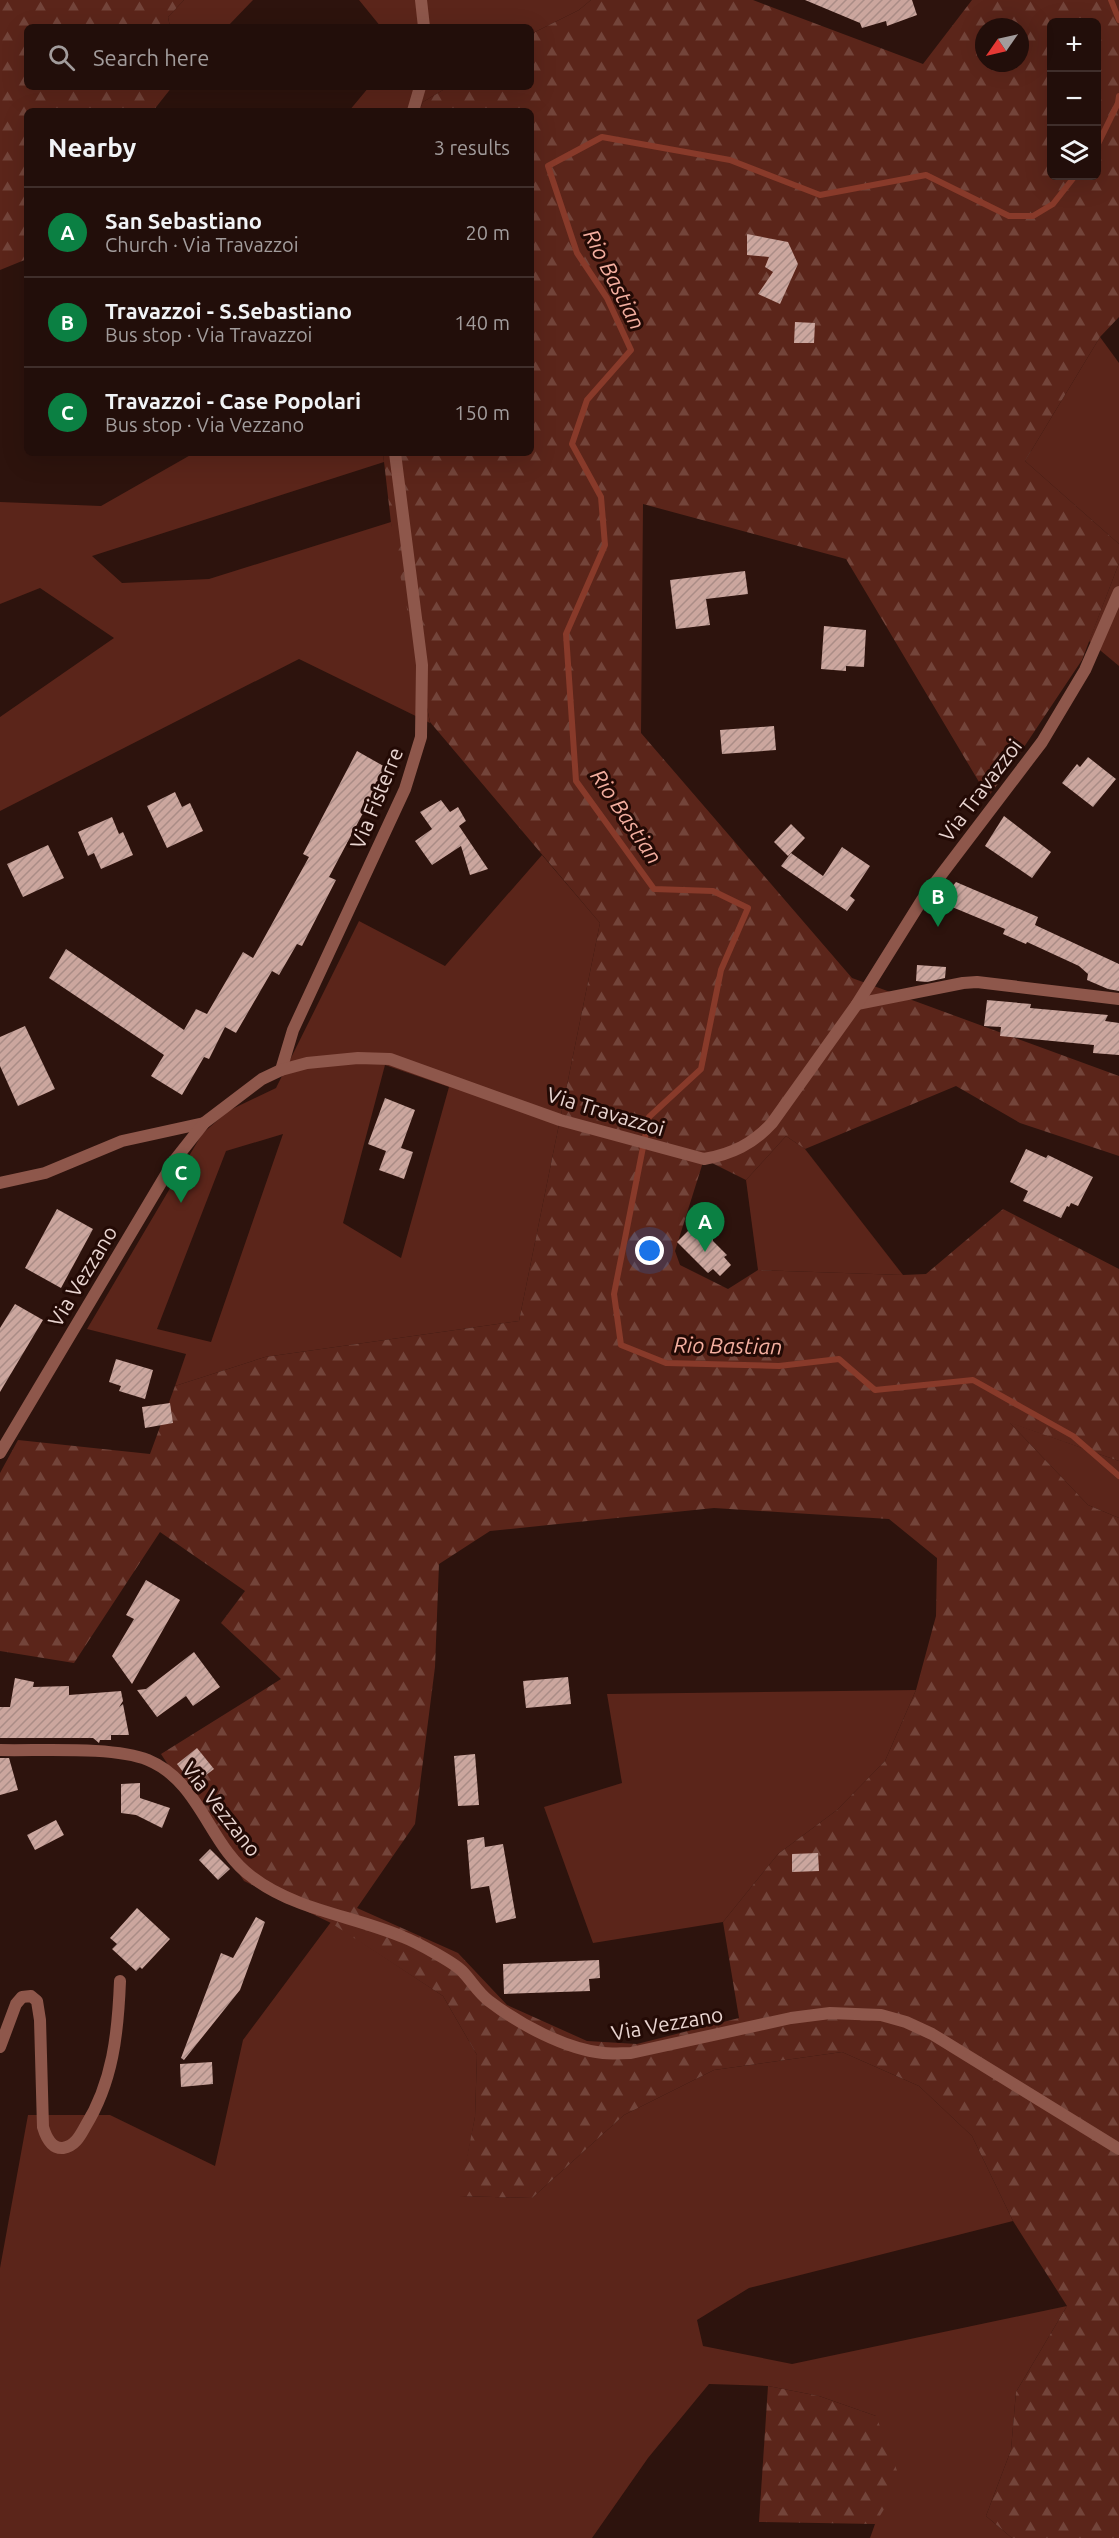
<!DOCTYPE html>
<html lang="en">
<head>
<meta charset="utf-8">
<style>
	body { margin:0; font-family:Ubuntu,sans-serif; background:#2e1c18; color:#f1f3f6 }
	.controls { position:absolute; right:18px; top:18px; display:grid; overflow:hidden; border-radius:9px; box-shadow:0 6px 24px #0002 }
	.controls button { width:54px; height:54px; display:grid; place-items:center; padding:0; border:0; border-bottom:2px solid #3f2e2b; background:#220e0a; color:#f1f3f6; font:30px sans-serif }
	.compass { position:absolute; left:975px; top:18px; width:54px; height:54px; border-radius:50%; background:#220e0a; box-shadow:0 6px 24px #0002; rotate:236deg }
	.you { position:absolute; left:650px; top:1251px; width:21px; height:21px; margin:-15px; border:4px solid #fff; border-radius:50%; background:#1a73e8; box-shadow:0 0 0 9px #1a73e833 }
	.badge { display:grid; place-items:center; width:39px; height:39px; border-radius:50%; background:#0b8043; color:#fff; font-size:20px; font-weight:700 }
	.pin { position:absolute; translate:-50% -50px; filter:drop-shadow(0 2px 3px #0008) }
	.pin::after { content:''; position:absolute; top:32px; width:21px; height:18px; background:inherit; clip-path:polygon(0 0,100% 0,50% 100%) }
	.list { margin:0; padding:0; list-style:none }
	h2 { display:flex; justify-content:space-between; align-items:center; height:78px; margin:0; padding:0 24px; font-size:26px }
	h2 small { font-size:20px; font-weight:400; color:#a29c9c }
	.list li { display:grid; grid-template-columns:39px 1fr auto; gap:18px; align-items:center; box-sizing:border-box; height:90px; padding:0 24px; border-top:2px solid #3f2e2b }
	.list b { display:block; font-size:22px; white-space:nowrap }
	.list p { margin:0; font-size:20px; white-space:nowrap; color:#a29c9c }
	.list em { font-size:20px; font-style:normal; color:#a29c9c }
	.icon { flex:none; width:33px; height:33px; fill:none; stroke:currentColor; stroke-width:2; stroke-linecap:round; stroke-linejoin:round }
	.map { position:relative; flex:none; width:1119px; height:2538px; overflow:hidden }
	.search { position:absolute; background:#220e0a; box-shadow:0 6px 24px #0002; left:24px; top:24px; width:510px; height:66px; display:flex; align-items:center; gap:15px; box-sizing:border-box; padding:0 21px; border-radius:9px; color:#a29c9c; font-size:22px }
	.panel { position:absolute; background:#220e0a; box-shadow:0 6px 24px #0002; left:24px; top:108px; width:510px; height:348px; border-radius:9px }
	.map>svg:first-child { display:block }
	.grass { fill:#5b251a; fill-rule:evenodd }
	.forest { fill:url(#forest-firs); fill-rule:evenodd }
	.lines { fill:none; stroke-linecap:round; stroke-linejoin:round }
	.stream { stroke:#883a2a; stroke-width:6 }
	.building { fill:url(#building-hatch) }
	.minor { stroke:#8e574b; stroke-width:12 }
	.tertiary { stroke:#8e574b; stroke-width:12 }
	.labels { text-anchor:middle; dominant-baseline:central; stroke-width:6; stroke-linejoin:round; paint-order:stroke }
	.street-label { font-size:21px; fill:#e9d5d1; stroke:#230a05 }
	.water-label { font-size:22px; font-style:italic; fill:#f4afa0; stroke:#230a05 }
</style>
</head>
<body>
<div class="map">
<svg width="1119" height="2538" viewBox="0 0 1119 2538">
	<defs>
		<pattern id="forest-firs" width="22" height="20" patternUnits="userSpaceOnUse" patternTransform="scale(1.5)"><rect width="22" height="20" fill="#5b251a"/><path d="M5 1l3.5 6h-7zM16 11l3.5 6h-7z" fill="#73443a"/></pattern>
		<pattern id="building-hatch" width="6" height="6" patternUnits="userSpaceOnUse" patternTransform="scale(1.5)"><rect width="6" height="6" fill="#cba69e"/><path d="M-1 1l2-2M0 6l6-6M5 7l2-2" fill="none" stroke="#aa8c86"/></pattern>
	</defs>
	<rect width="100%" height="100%" fill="#2d130d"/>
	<g class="grass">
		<polygon points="184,0 253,0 227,27 170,27 168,17"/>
		<polygon points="359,0 591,0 579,10 531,34 531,27 381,27"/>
		<polygon points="369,87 448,87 423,102 419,111 349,111"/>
		<polygon points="1100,337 1119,363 1119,544 1025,461"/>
		<polygon points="194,453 383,453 384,462 92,556 122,583 209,579 391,522 430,723 299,659 0,811 0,717 114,638 40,588 0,604 0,502 101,506"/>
		<polygon points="1119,563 1119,666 1089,641"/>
		<path d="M542,855L600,923L519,1321L265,1357L175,1386L186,1354L87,1329L202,1134L228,1111L276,1088L359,921L445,966ZM385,1065L449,1087L401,1258L343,1223ZM283,1134L211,1342L157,1329L226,1151Z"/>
		<polygon points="786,1136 805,1149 903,1275 758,1270 746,1180"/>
		<polygon points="1009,1422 1119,1461 1119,1518 1088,1505"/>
		<polygon points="916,1690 885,1761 837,1810 778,1854 723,1922 593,1943 544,1807 622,1783 607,1694"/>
		<polygon points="331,1922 443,1996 477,2055 475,2117 460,2196 532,2198 624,2115 714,2070 842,2052 919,2086 972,2136 1013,2221 749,2288 697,2320 703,2346 792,2364 1067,2306 1016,2392 1011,2450 986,2516 1012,2538 870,2538 875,2524 876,2416 819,2396 768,2386 709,2384 648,2458 592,2538 0,2538 0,2268 28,2115 110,2115 215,2166 243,2040"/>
	</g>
	<g class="forest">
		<polygon points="0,0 184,0 168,17 170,27 27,27 27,87 172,87 153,111 27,111 27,259 0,270"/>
		<path d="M591,0H753L923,64L972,0H1119V317L1100,337L1025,461L1119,544V563L1082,660L1014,762L988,797L846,559L643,504L641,733L852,978L1119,1076V1156L1020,1123L956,1086L805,1149L786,1136L746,1180L704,1159L675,1251L680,1265L728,1289L758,1270L903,1275L926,1274L1003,1209L1119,1269V1461L1010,1423L1088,1505L1119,1518V2538H1012L986,2516L1011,2450L1016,2392L1067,2306L1013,2221L972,2136L919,2086L842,2052L714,2070L624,2115L532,2198L459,2196L475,2117L477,2055L443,1996L331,1923L244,1881L161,1754L281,1679L221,1623L245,1591L160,1532L74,1663L0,1651V1473L18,1440L150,1454L175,1386L265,1357L519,1321L600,923L430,722L393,540L383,453H531V111H419L423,102L448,87H531V34L579,10ZM1052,22H1096V176H1052ZM984,27H1020V63H984ZM714,1508L889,1519L937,1558L936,1616L916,1690L885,1761L837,1810L778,1854L723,1922L739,2018L637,2044L587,2041L507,2005L458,1953L357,1908L415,1824L435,1667L439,1564L490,1531Z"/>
		<polygon points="768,2386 819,2396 876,2416 901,2481 875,2524 759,2522"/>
	</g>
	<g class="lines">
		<g class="stream">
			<polyline points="1111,0 1119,20"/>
			<polyline points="1096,148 1118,103 1119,96"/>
			<polyline points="1075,176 1053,204 1033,216 1009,216 926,175 820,195 730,160 602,137 548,166 577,253 607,298 631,350 587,400 572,444 601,497 605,545 566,634 576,781 654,889 713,891 748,908 721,970 701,1069 649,1117 614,1294 621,1345 666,1363 779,1366 839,1359 875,1390 973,1380 1073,1436 1119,1476"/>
		</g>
	</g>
	<g class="building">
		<polygon points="805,0 912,0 917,15 887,26 886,21 862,28 860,23"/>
		<polygon points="747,234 788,242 798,264 780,304 758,294 773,272 765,267 769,257 747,255"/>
		<polygon points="795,322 815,323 814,343 794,343"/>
		<polygon points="745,571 748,594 706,599 710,625 676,629 670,580"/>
		<polygon points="824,626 866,630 864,667 846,666 846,671 821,669"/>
		<polygon points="774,726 776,750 722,754 720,730"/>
		<polygon points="357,751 387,768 329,877 336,880 302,946 297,944 279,975 272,971 236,1033 225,1027 209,1059 204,1057 182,1095 151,1076 164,1055 49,978 66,949 184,1030 196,1009 207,1014 243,952 253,958 309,857 303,854"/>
		<polygon points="1088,757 1116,779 1093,807 1062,783 1077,764 1080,767"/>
		<polygon points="175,792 182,807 190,803 203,831 167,848 147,806"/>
		<polygon points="441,800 450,812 458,807 466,821 459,826 488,869 470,875 461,846 432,865 415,841 432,829 420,812"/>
		<polygon points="1004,816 1051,852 1032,878 985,846"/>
		<polygon points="112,817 119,834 123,832 133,855 101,869 94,853 88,856 78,832"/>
		<polygon points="791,824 805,838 788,856 774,842"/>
		<polygon points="48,845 64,878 23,897 7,864"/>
		<polygon points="842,847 870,866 850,896 855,900 847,911 781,866 791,853 823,876"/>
		<polygon points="956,882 1038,917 1035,925 1119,964 1119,991 1108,989 1087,980 1088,974 1079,966 1027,942 1026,944 1003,934 1005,929 940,902"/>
		<polygon points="917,965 946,967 945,978 927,982 916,981"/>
		<polygon points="987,1000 1031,1004 1030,1008 1108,1015 1105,1021 1119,1023 1119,1055 1093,1053 1094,1045 1000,1036 1001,1027 984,1026"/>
		<polygon points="25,1026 55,1089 18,1106 0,1066 0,1037"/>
		<polygon points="385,1098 415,1110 401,1148 413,1152 404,1179 379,1170 386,1151 368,1144"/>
		<polygon points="1026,1149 1046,1158 1048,1155 1093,1177 1078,1206 1071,1203 1069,1207 1067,1206 1061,1218 1023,1201 1028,1191 1010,1182"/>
		<polygon points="57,1209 93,1229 61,1288 25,1268"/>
		<polygon points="713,1219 713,1241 727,1255 724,1257 731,1265 720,1276 713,1269 708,1273 677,1242 693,1226 699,1232"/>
		<polygon points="15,1304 43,1320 0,1392 0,1328"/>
		<polygon points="116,1359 153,1370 145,1399 119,1391 121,1386 109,1382"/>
		<polygon points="170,1403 173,1423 145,1428 142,1407"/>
		<polygon points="146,1580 180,1600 132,1684 112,1656 134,1619 126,1615"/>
		<polygon points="194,1652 220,1687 193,1706 186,1696 157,1717 137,1690 146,1689"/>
		<polygon points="568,1677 571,1704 526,1708 523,1681"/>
		<polygon points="15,1678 34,1682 33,1687 69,1686 69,1695 121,1691 123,1701 119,1707 123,1704 129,1735 111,1735 111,1740 100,1740 99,1743 93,1738 0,1738 0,1707 10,1707"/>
		<polygon points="197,1748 214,1769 193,1785 177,1764"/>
		<polygon points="475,1754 479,1805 458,1806 454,1756"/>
		<polygon points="0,1758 9,1758 18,1790 0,1795"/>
		<polygon points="140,1783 140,1798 170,1808 162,1828 136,1815 121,1813 121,1784"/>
		<polygon points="56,1820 64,1835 35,1850 27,1835"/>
		<polygon points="484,1837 485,1847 503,1844 516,1918 496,1923 489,1886 471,1889 467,1840"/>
		<polygon points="210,1849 230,1869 218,1880 199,1860"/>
		<polygon points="818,1853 819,1871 792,1872 792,1854"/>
		<polygon points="137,1908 170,1939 142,1969 140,1967 136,1971 112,1949 117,1944 110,1938"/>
		<polygon points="256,1917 265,1922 240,1990 184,2060 181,2058 221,1953 233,1958"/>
		<polygon points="599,1960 600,1978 589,1979 590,1991 504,1994 503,1964"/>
		<polygon points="212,2062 213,2084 181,2087 180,2064"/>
	</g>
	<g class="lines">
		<g class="minor">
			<polyline points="421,0 424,27"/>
			<polyline points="413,111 420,87"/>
			<polyline points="857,1004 963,983 977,982 1119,999"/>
			<polyline points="281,1070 293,1030 405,789 421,737 422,665 395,453"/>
			<polyline points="0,1183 45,1173 122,1141 204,1123"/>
			<path d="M0,1750C40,1751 114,1746 148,1760C201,1782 209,1846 252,1877C295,1910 354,1916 403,1937C416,1942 453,1962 462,1971C471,1980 478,1993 489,2001C519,2024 565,2049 603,2053C612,2054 622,2053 631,2053L791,2018L830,2013L881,2015L906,2022L932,2034L1119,2149"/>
			<path d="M0,2047L16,2004L22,1997L31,1996L37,2001L40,2020L43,2127C46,2137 51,2149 63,2148C75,2146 80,2136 85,2127C113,2082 118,2033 120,1981"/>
		</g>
		<path class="tertiary" d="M0,1453L174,1161L204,1123L262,1079L281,1070L307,1063L358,1058L390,1059L560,1120L704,1159C732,1154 753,1144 772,1123L857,1004L922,900L1042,742L1085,670L1119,592"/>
	</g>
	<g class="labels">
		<g class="street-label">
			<text transform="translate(980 790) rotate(-53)">Via Travazzoi</text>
			<text transform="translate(376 798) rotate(-68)">Via Fisterre</text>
			<text transform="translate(606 1111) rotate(17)">Via Travazzoi</text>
			<text transform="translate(82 1276) rotate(-59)">Via Vezzano</text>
			<text transform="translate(222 1809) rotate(52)">Via Vezzano</text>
			<text transform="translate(667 2023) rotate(-10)">Via Vezzano</text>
		</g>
		<g class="water-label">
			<text transform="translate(615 279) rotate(63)">Rio Bastian</text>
			<text transform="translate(627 816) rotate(56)">Rio Bastian</text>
			<text transform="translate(728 1345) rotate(1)">Rio Bastian</text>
		</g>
	</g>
</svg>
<div class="controls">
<button>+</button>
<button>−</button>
<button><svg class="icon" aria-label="layers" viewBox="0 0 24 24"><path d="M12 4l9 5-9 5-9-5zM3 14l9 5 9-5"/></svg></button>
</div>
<svg class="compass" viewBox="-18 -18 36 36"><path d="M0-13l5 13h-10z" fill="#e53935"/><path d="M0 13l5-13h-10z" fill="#a29c9c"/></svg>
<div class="you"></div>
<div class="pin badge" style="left:705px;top:1252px">A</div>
<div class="pin badge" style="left:938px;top:927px">B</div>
<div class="pin badge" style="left:181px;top:1203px">C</div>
<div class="search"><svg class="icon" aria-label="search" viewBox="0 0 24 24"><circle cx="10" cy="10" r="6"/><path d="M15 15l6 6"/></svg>Search here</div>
<section class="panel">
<h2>Nearby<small>3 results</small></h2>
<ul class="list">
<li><span class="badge">A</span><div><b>San Sebastiano</b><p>Church · Via Travazzoi</p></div><em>20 m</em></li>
<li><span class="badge">B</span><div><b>Travazzoi - S.Sebastiano</b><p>Bus stop · Via Travazzoi</p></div><em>140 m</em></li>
<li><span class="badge">C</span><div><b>Travazzoi - Case Popolari</b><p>Bus stop · Via Vezzano</p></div><em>150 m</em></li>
</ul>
</section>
</div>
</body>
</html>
